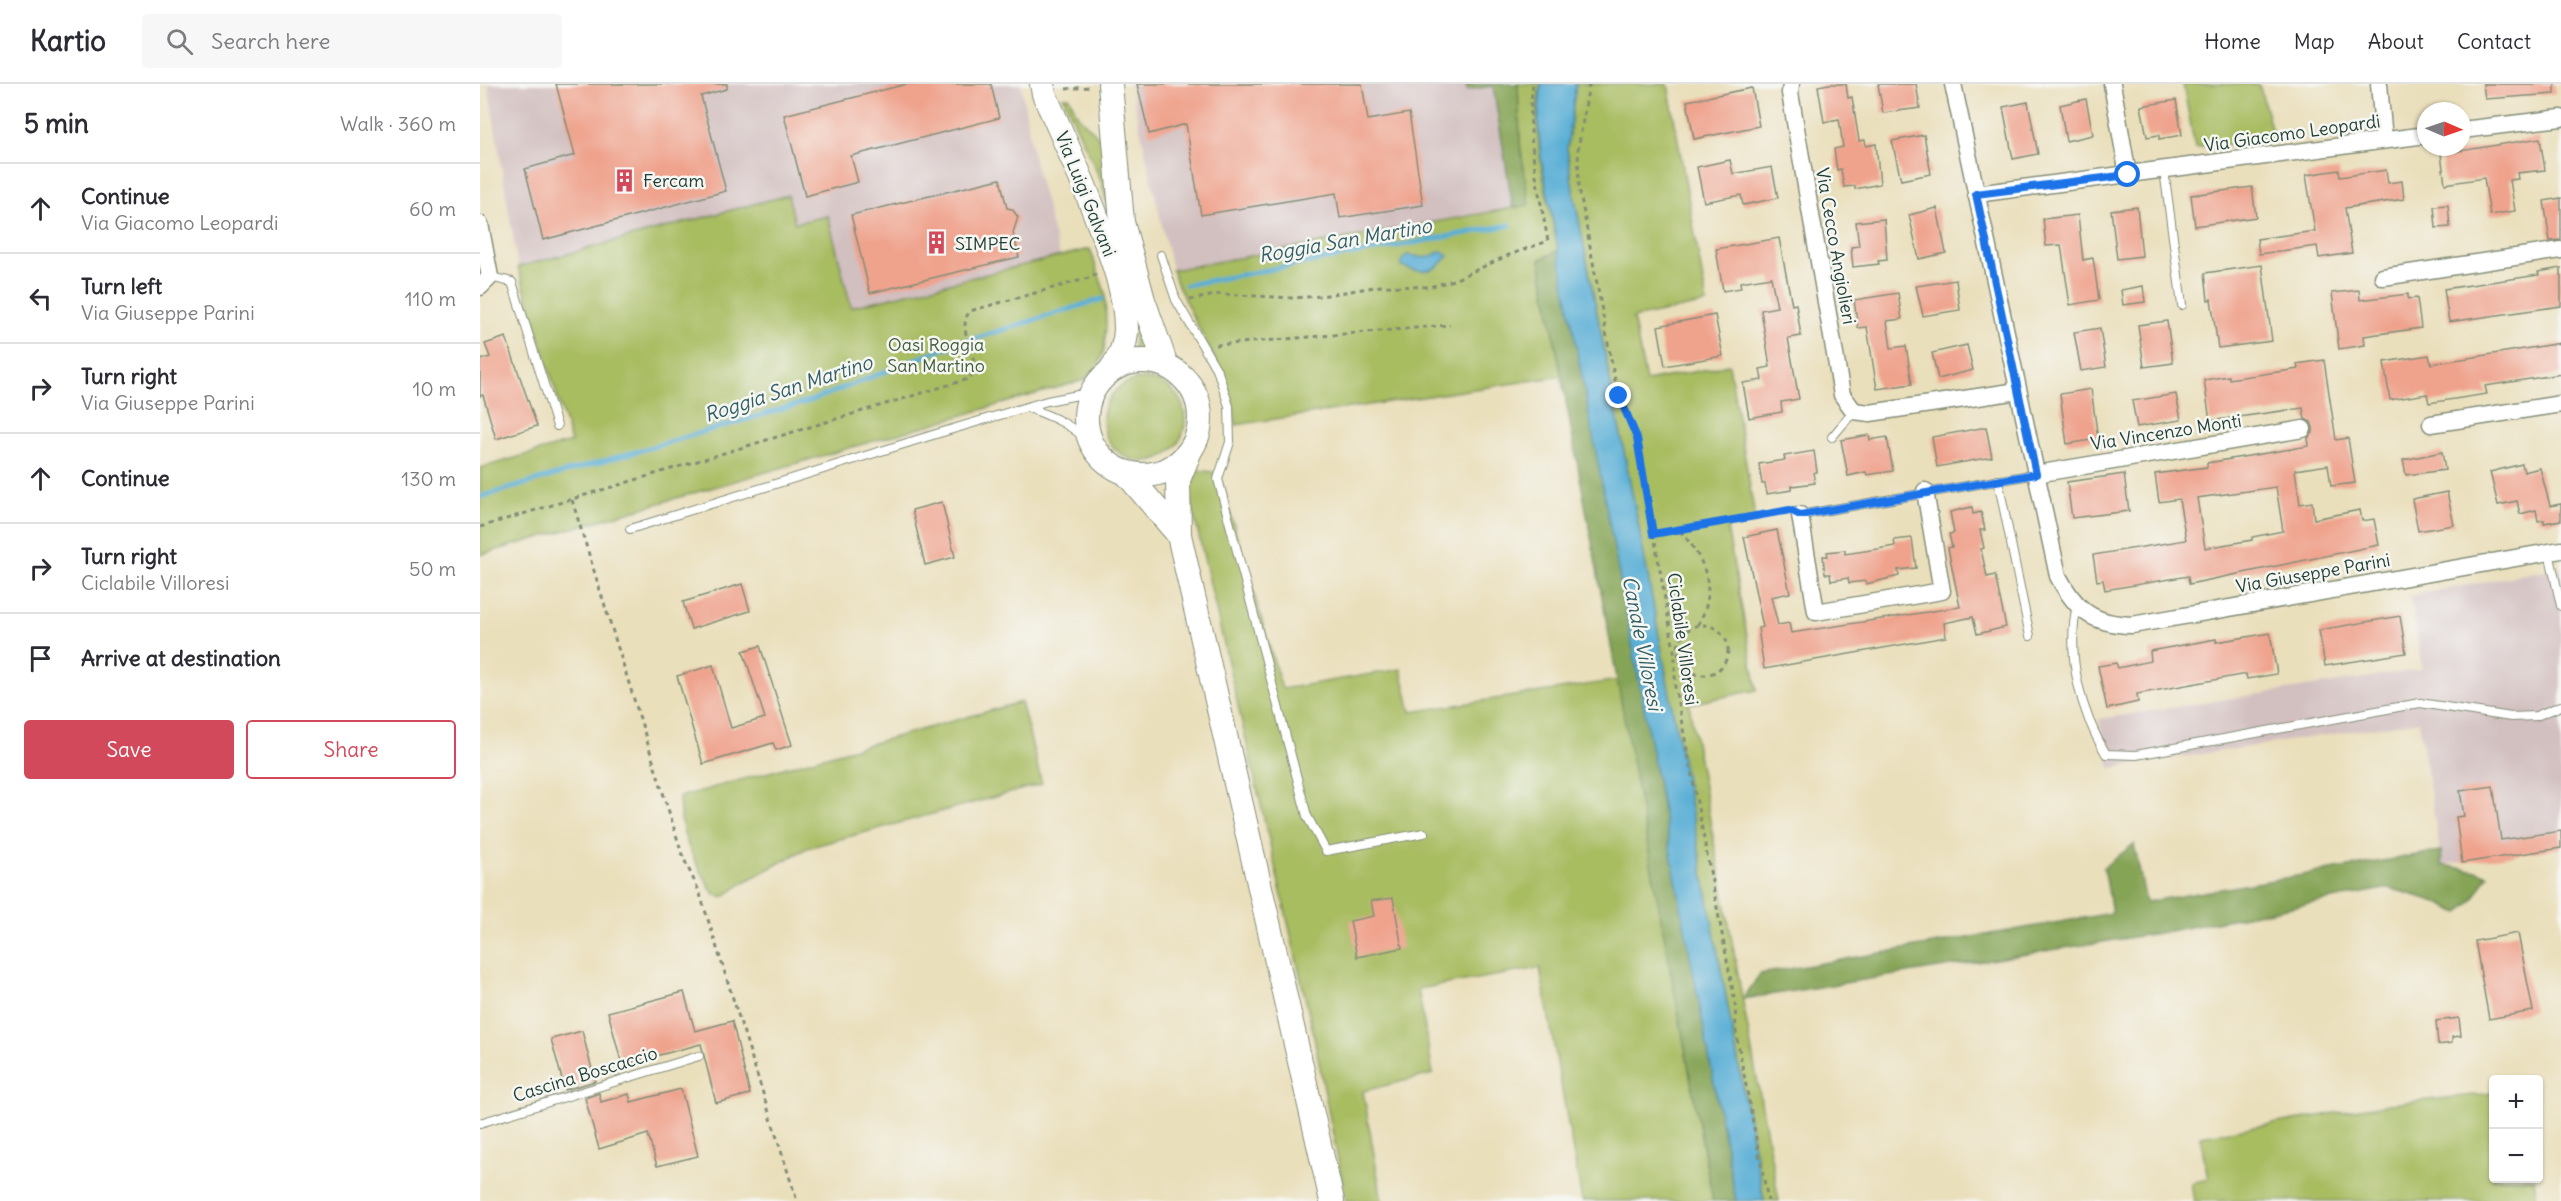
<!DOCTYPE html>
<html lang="en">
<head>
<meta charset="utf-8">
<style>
	body { margin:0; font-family:Delius,sans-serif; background:#f7f7f7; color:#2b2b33 }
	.controls { position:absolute; right:18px; bottom:18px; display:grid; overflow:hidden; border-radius:6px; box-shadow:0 2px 4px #0004 }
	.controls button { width:54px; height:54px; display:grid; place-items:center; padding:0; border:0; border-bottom:2px solid #e1e1e2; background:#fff; color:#2b2b33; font:30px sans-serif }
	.compass { position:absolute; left:1937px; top:18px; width:54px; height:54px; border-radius:50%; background:#fff; box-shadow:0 2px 4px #0004; rotate:92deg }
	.stop { position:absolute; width:18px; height:18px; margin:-14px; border:4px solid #1a73e8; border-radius:50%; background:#fff }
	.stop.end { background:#1a73e8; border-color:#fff; box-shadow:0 2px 6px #0008 }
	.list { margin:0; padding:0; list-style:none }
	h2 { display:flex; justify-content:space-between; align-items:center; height:78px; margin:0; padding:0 24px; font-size:26px }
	h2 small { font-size:20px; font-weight:400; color:#7c7c81 }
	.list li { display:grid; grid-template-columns:39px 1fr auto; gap:18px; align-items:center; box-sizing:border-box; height:90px; padding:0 24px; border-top:2px solid #e1e1e2 }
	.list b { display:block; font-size:22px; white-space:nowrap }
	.list p { margin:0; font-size:20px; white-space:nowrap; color:#7c7c81 }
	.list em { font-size:20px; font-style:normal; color:#7c7c81 }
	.actions { display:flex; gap:12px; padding:18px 24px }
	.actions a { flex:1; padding:14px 0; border:2px solid #d1495b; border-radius:6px; text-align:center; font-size:21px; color:#d1495b }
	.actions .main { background:#d1495b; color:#fff }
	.icon { flex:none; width:33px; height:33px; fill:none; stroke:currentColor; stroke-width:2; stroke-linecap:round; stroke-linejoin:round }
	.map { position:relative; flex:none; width:2081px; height:1117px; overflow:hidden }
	header { display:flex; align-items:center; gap:36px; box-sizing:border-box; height:84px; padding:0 30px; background:#fff; border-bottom:2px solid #e1e1e2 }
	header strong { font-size:28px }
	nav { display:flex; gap:33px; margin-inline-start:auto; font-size:21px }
	.search { width:420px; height:54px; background:#f7f7f7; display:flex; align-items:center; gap:15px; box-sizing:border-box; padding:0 21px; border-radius:6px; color:#7c7c81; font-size:22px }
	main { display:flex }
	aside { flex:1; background:#fff }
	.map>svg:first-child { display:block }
	.industrial { fill:#d2bfc0 }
	.green { fill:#a8bc61; stroke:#647c4a; stroke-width:1.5 }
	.forest { fill:#86a457; stroke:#527046; stroke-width:1.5 }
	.water { fill:#5aafd6; stroke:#3c7685; stroke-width:1.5 }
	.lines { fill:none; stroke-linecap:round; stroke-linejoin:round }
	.stream { stroke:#5aafd6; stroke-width:5 }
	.building { fill:#efa38d; fill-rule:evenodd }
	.lane-casing { stroke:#848e78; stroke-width:10 }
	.street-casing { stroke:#848e78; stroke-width:19 }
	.secondary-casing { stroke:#848e78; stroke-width:26 }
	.path { stroke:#848e78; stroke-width:3; stroke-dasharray:4.5 4.5; stroke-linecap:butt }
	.lane { stroke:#fff; stroke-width:8 }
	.street { stroke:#fff; stroke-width:16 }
	.secondary { stroke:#fff; stroke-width:24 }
	.route { stroke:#1a73e8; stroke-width:8 }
	.labels { text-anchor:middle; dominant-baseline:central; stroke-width:5; stroke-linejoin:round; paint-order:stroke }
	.street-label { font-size:18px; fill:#1f3d34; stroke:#f6f6f2 }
	.poi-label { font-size:18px; fill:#1f3d34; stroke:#f6f6f2; text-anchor:start }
	.park-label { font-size:18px; fill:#415d3f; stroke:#f6f6f2 }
	.water-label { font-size:20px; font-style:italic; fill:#315f65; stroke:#f6f6f2 }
</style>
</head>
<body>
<header>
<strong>Kartio</strong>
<div class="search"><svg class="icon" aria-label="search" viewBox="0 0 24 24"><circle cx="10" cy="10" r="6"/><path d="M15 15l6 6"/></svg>Search here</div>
<nav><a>Home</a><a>Map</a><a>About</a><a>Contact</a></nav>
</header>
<main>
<aside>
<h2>5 min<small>Walk · 360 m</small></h2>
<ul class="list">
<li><svg class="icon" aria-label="ahead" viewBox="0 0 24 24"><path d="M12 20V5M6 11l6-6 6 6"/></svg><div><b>Continue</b><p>Via Giacomo Leopardi</p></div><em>60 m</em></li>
<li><svg class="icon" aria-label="left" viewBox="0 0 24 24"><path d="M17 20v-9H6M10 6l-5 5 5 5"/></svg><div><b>Turn left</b><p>Via Giuseppe Parini</p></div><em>110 m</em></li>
<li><svg class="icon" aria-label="right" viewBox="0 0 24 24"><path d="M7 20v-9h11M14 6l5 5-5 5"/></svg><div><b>Turn right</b><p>Via Giuseppe Parini</p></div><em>10 m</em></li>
<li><svg class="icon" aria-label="ahead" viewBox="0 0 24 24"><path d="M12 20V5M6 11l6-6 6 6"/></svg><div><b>Continue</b></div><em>130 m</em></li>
<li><svg class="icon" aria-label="right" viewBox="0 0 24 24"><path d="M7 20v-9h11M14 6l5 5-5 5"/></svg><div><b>Turn right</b><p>Ciclabile Villoresi</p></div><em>50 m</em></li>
<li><svg class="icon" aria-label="arrive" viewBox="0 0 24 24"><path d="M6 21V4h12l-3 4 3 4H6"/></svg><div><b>Arrive at destination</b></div></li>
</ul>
<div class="actions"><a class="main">Save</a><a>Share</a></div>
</aside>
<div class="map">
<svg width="2081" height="1117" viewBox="0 0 2081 1117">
	<rect width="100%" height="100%" fill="#f6f6f2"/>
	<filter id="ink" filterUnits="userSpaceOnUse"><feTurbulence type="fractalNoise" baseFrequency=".0167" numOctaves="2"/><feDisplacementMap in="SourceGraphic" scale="12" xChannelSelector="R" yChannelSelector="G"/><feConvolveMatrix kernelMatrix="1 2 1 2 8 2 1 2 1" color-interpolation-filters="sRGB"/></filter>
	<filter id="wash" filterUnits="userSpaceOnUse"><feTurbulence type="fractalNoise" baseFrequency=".008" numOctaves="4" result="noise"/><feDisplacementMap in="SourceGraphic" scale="24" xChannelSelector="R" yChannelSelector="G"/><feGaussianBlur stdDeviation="1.35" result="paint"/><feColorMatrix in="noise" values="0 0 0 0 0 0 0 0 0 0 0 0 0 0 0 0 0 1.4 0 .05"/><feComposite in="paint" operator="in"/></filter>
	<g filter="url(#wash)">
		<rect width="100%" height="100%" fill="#eadfbb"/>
		<g class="industrial">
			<polygon points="8,0 541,0 553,72 580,173 371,224 348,132 315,139 308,111 38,183"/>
			<polygon points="650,0 986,0 988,6 1013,1 1033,124 692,186"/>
			<polygon points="2081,483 2081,764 1962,781 1939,637 1630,684 1619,635 1942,585 1930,512"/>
		</g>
		<g class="green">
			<path d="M1038,0H1061C1049,45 1069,120 1079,166L1060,176L1082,292L756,341C748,281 711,241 692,186L1049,121L1040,60Z"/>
			<polygon points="1096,0 1188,0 1227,219 1153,234 1166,297 1249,281 1276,438 1247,444 1277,606 1209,620 1299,1117 1284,1117 1158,439 1093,106 1087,65"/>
			<polygon points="1703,0 1779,0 1794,55 1715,64"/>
			<polygon points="583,13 589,13 598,32 623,57 636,152 621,97"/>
			<polygon points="308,111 315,139 348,132 371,223 610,165 625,209 626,241 624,266 619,280 604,296 0,471 0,384 91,358 38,183"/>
			<polygon points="656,228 673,268 653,269"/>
			<circle cx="664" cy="336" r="41"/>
			<polygon points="719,386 737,389 741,398 802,605 921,585 931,628 1138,596 1233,1117 1102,1117 1060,884 938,905 953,990 883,1007 902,1117 866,1117 832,943 707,400 708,396"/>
			<path d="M541,618L562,700L327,764L266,797L243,813L234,810C213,774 200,756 199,713Z"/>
			<polygon points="2013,1009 2014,1094 2054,1095 2057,1117 1714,1117 1711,1099 1728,1095 1720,1052 1910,1020"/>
		</g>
		<g class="forest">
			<polygon points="986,0 1038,0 1040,60 1049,121 1033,124 1013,2 987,6"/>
			<polygon points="1079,166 1256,1117 1233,1117 1060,176"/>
			<polygon points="1654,760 1666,818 1961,767 1962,781 1997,787 2008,791 1992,817 1979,829 1954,817 1909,804 1679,849 1263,915 1280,890 1632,829 1624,783"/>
		</g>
		<g class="water">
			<polygon points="1061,0 1096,0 1087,65 1093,106 1158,439 1284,1117 1256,1117 1061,74 1058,38"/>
			<path d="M962,167L968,172C956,189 940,190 922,182V176L927,171L947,174Z"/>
		</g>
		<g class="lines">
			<g class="stream">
				<polyline points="706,201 1030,141"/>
				<polyline points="0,413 333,316 465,264 622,215"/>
			</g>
		</g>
		<g id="blocks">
			<g class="building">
				<polygon points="76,0 247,0 247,5 221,12 246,107 63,156 45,85 95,71"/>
				<polygon points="427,0 511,0 519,34 371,72 378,98 325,112 304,31"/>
				<polygon points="657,0 882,0 888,36 929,29 943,121 860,134 856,109 721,131 706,40 669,50"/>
				<polygon points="1349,0 1366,0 1368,14 1372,13 1379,57 1385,56 1386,62 1396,60 1400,100 1375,105 1375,102 1364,103 1361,85 1357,86 1354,65 1363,63 1359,35 1344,38 1338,2"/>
				<polygon points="1398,0 1436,0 1440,24 1403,29"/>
				<polygon points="2003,0 2075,0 2075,10 2005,15"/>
				<polygon points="1272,4 1279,42 1214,55 1207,17"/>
				<polygon points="1606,15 1613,51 1586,57 1580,21"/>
				<polygon points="1696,16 1702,51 1679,55 1679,51 1667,53 1661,22"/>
				<polygon points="1548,18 1558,70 1533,75 1523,23"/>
				<polygon points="1444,51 1451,90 1421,96 1412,57"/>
				<polygon points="2060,54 2065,86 2037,89 2038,95 2030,96 2035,127 2010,131 2004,94 1965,100 1961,70"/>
				<polygon points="1250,76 1253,90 1292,83 1298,114 1263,121 1261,111 1224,118 1217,83"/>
				<polygon points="1859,86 1860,93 1906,86 1908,99 1922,97 1924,115 1865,124 1872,169 1839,174 1837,162 1779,170 1777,155 1835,147 1826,91"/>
				<polygon points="520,95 527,124 532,125 538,133 533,149 539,173 390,209 371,131"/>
				<polygon points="1772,103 1776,133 1715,142 1711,111"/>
				<polygon points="2081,114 2081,156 2070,157 2064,117"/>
				<polygon points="1968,121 1970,143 1956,144 1954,122"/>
				<polygon points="1657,123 1662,172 1637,175 1631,126"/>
				<polygon points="1457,124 1466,169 1439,175 1429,131"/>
				<polygon points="1598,131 1603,176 1613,174 1619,216 1590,221 1581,161 1566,162 1563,135"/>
				<polygon points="1404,135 1407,176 1398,177 1399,180 1373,183 1371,163 1379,162 1376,138"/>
				<polygon points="1299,154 1312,221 1316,220 1321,252 1308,254 1319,315 1301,318 1302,328 1269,334 1263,299 1282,296 1280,285 1290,283 1281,226 1297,223 1291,193 1260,198 1261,204 1243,207 1236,165"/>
				<polygon points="1782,181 1792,257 1738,264 1731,215 1728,216 1725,189"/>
				<polygon points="2081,184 2081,222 1969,238 1964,205 2059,191 2058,188"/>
				<polygon points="1476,196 1480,226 1443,232 1436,202"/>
				<polygon points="1663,202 1665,218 1643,221 1641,206"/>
				<polygon points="1879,206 1880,216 1928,210 1928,215 1937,214 1941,244 1884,252 1885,261 1859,265 1852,209"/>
				<polygon points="1418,209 1422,235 1407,237 1411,264 1426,262 1432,300 1397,305 1387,243 1378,244 1374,216"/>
				<polygon points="1235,231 1243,272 1185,282 1178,242"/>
				<polygon points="1687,237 1693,279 1664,283 1658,241"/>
				<polygon points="1620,244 1626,283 1601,287 1594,248"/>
				<polygon points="26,253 57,342 16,355 3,311 0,312 0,276 10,273 5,260"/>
				<polygon points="2081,259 2081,290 2005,302 2007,310 1949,319 1947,310 1910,316 1904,278 1949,271 1951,280"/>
				<polygon points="1487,261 1493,286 1458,295 1452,269"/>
				<path d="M1844,276L1856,356L1868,354L1875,399L1851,402L1848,381L1815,386L1820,420L1832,418L1834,435L1880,426L1882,437L1894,435L1899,461L1709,500L1708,492L1625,506L1623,496L1617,497L1613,471L1706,456L1699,415L1679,418L1675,390L1727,383V379L1829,362L1828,354L1833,349V344L1831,338L1825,335L1823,324L1730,337L1724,296L1749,292V295L1818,285L1817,280ZM1796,403L1803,447L1772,453V456L1725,464L1717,414Z"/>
				<polygon points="1611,305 1618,355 1587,360 1580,310"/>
				<polygon points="1696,310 1701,336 1657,343 1652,317"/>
				<polygon points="1506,343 1512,373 1457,383 1452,353"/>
				<polygon points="1389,351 1390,356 1407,353 1413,387 1387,391 1386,388 1368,392 1361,356"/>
				<polygon points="1334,367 1337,388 1333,389 1335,399 1312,402 1312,406 1287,410 1285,400 1282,400 1279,380 1305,376 1304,372"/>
				<polygon points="1962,368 1965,386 1926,391 1923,376"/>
				<polygon points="2042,380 2044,388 2060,384 2070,422 2081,420 2081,436 2064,439 2064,436 2058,437 2056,426 2040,430 2037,417 2018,421 2010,388"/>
				<polygon points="1644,390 1649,427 1592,434 1587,398"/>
				<polygon points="1967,408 1974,441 1938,447 1932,415"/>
				<polygon points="462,418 475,473 445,481 432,426"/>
				<polygon points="1492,423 1493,430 1501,428 1505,446 1500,446 1504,464 1501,465 1507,493 1515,491 1526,543 1497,550 1493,533 1464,539 1466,553 1284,585 1278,544 1283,543 1264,453 1297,446 1310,509 1291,513 1298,541 1309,539 1311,549 1480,523 1468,464 1472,463 1469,450 1474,449 1470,428"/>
				<polygon points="1432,454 1436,484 1418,486 1419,492 1386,500 1386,497 1369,499 1368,494 1351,497 1350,490 1345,490 1343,472 1348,472 1347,468 1365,466 1365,470 1398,465 1415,462 1414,456"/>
				<polygon points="262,500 270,527 211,545 203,518"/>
				<polygon points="1920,532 1926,569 1845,582 1839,546"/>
				<polygon points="1790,549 1797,590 1767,595 1766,590 1657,610 1658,618 1627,625 1618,582 1636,579 1638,584 1671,577 1670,567 1736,555 1736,558"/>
				<polygon points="280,562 312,661 296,666 293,659 223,680 197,592 233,581 251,644 285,634 263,567"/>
				<polygon points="2013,702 2021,756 2081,747 2081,764 1982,779 1976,733 1984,732 1980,707"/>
				<polygon points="913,814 922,864 877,873 870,837 894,832 891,817"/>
				<polygon points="2038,849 2053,927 2009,935 1995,857"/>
				<polygon points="204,908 215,947 252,937 270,1010 236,1019 221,960 142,981 128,928"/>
				<polygon points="1979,934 1981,952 1972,953 1972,959 1958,961 1956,937"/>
				<polygon points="102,947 115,997 85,1006 71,955"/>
				<polygon points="201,1005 218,1072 177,1082 168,1050 119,1065 105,1014 119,1009 121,1018 149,1010 151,1018"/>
			</g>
		</g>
	</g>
	<g filter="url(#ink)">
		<use href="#blocks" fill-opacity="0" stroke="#848e78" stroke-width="1.5"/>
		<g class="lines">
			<defs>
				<g id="lane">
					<polyline points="1684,86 1702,221"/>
					<polyline points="681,171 696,216 738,288 749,322 750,358 738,395 827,732 846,767 944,749"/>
					<polyline points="10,193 32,198 77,342"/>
					<path d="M549,324C574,333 594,342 612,361"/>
					<polyline points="1352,353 1374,327"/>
					<polyline points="1518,396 1550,552"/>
					<polyline points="1320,431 1556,390"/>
					<polyline points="150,445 456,350 567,317 598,311 614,305"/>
					<polyline points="2069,468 2081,522"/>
					<path d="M1597,521C1586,571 1600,627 1626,670L1656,671L1940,619L2031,633L2056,632L2081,622"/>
					<polyline points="0,1039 219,972"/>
				</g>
				<g id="street">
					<polyline points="1311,0 1310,9 1362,311 1374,327 1390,329 1538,307"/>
					<path d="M1473,0L1578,492C1596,526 1612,540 1652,541L2081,466"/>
					<polyline points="1632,0 1648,91"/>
					<polyline points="1899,0 1904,56"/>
					<polyline points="1982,46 2081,34"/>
					<polyline points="1496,110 1946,51"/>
					<polyline points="0,140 10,193 0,203"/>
					<polyline points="1903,193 2081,166"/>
					<polyline points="1951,340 2081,320"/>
					<polyline points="1556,390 1823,345"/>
					<polyline points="1320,431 1336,528 1462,507 1445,407"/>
				</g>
				<g id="secondary">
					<path d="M562,0L564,10C583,52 602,94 618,137C631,171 646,208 646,245C646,261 640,274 630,287"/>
					<polyline points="630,0 642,138 663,216 686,281"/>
					<circle cx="663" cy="334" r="57"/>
					<polyline points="709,369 698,396 699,451 852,1117"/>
					<polyline points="646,389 699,451"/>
				</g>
			</defs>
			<use href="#lane" class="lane-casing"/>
			<use href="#street" class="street-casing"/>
			<use href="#secondary" class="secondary-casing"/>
			<g class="path">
				<polyline points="1109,0 1098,66 1099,103 1136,302 1157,354 1195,572 1195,603 1255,918 1256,949 1288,1117"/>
				<polyline points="586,5 609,3"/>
				<path d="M710,216L740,210L812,214L841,212L901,202L949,203L974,196L1029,171L1068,157C1059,106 1045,52 1053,0"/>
				<polyline points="736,261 970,241"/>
				<polyline points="92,416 203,773 219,807 317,1117"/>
				<path d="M0,443L488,295L495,288C496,268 476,244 490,227L609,194L616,190"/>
				<path d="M1200,447C1225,474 1239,508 1217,542"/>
				<polyline points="1173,450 1304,427"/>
				<circle cx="1223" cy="566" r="25"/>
			</g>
			<use href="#lane" class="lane"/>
			<use href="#street" class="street"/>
			<use href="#secondary" class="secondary"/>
		</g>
	</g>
	<g class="lines" filter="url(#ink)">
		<polyline class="route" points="1139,312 1157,354 1173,450 1310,426 1320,431 1556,390 1496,110 1648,91"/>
	</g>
	<defs>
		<symbol id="building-bare" viewBox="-9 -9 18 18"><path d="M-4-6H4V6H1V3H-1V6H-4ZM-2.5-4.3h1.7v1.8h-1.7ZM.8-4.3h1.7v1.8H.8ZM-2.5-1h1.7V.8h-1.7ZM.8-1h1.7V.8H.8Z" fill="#d1495b" stroke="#f6f6f2" stroke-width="2.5" paint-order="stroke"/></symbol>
	</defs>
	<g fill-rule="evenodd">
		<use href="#building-bare" x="128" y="80" width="33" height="33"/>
		<use href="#building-bare" x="440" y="142" width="33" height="33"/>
	</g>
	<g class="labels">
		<g class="street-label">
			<text transform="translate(1812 49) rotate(-8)">Via Giacomo Leopardi</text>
			<text transform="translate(606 110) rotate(68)">Via Luigi Galvani</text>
			<text transform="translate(1356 162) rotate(80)">Via Cecco Angiolieri</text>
			<text transform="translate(1686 348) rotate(-9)">Via Vincenzo Monti</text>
			<text transform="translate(1833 489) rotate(-10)">Via Giuseppe Parini</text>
			<text transform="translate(1203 555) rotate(82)">Ciclabile Villoresi</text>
			<text transform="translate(105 990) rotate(-17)">Cascina Boscaccio</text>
		</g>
		<g class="poi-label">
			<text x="163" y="96">Fercam</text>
			<text x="475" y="159">SIMPEC</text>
		</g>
		<g class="park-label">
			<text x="456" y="260">Oasi Roggia<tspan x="456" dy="21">San Martino</tspan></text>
		</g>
		<g class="water-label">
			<text transform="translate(865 156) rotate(-10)">Roggia San Martino</text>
			<text transform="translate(308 304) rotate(-18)">Roggia San Martino</text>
			<text transform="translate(1163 559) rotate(79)">Canale Villoresi</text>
		</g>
	</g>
</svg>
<div class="controls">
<button>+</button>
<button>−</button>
</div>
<svg class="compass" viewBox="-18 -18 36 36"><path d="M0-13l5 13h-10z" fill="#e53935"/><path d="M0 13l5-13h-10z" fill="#7c7c81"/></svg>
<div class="stop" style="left:1648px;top:91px"></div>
<div class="stop end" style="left:1139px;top:312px"></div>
</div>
</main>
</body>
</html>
